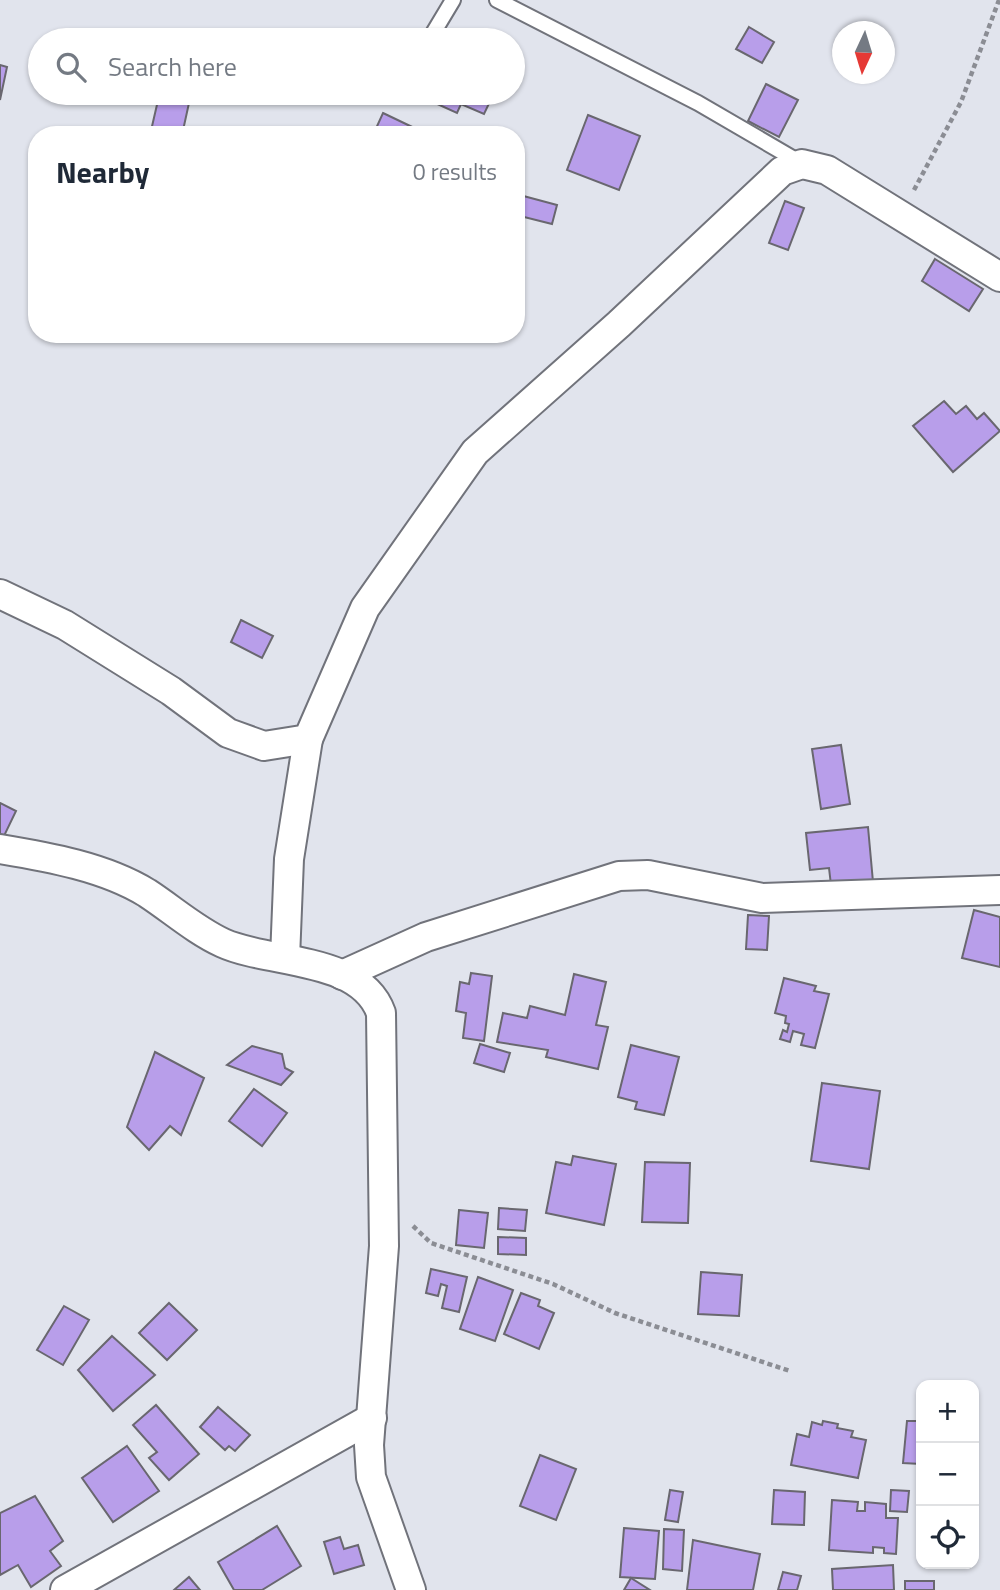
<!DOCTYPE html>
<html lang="en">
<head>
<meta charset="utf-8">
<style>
	body { margin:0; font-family:"Titillium Web",sans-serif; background:#f2f2f3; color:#1f2937 }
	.controls { position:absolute; right:21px; bottom:21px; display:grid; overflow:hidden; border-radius:14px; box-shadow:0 2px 5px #0004 }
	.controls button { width:63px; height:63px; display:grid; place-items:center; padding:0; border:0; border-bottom:2px solid #e0e1e3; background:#fff; color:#1f2937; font:35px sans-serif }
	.compass { position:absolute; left:832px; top:21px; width:63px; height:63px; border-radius:50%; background:#fff; box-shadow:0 2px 5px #0004; rotate:184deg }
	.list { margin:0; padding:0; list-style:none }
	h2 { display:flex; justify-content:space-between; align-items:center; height:91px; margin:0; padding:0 28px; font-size:30px }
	h2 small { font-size:23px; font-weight:400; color:#747a83 }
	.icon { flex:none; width:38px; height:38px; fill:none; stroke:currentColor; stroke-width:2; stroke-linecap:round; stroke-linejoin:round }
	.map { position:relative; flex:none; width:1000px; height:1590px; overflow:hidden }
	.search { position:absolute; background:#fff; box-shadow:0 2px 5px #0004; left:28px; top:28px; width:497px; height:77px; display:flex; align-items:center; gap:18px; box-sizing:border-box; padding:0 24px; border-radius:38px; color:#747a83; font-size:26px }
	.panel { position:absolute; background:#fff; box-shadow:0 2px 5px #0004; left:28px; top:126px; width:497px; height:217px; border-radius:28px }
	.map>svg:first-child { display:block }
	.building { fill:#b89eea; stroke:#69676f; stroke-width:2 }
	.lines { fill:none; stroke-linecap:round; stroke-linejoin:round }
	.service-casing { stroke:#71737b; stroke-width:18 }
	.minor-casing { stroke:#71737b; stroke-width:32 }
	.path { stroke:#8b8d94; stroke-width:4.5; stroke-dasharray:5 3.5; stroke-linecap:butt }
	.service { stroke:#fff; stroke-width:14 }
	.minor { stroke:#fff; stroke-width:28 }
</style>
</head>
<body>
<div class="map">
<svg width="1000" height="1590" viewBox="0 0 1000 1590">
	<rect width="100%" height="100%" fill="#e1e4ed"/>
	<g class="building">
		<polygon points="749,27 774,42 762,63 736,49"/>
		<polygon points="0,65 7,67 0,100"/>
		<polygon points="766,84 798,100 779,137 748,121"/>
		<polygon points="413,93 494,93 484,114 461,104 457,113"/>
		<polygon points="159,96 189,103 182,135 150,135"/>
		<polygon points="383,113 429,135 373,135"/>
		<polygon points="588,115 640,136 619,190 567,170"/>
		<polygon points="516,194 557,205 552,224 516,215"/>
		<polygon points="785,201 804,208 788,250 769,243"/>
		<polygon points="935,259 983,289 969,311 922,281"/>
		<polygon points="944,401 956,414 966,406 977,419 984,413 1000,431 953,472 913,426"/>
		<polygon points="241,620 273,636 262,658 231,642"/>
		<polygon points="841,745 850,804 821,809 812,749"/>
		<polygon points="0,803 16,811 4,836 0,834"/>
		<polygon points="868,827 873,882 831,885 829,868 810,870 806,833"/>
		<polygon points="974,910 1000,917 1000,967 962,958"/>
		<polygon points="748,915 769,916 767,950 746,949"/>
		<polygon points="471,973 492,976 484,1041 463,1038 466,1013 456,1011 460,982 469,984"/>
		<polygon points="574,974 606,982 596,1025 608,1027 598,1069 546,1057 548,1050 497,1042 503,1013 527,1018 530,1006 565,1015"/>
		<polygon points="784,978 816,986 814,991 829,994 815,1048 801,1045 804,1034 793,1031 790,1042 780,1039 783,1030 787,1032 789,1024 785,1023 786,1016 775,1013"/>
		<polygon points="480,1044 510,1053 504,1072 474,1063"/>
		<polygon points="631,1045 679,1057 664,1115 635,1109 637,1102 618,1097"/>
		<polygon points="252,1046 282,1054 285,1068 293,1072 281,1085 227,1065"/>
		<polygon points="155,1052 204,1078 181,1135 170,1126 149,1150 127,1127"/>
		<polygon points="822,1083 880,1091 869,1169 811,1161"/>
		<polygon points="254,1089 287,1113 262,1146 229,1121"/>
		<polygon points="573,1156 616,1164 604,1225 546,1213 556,1162 571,1165"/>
		<polygon points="645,1162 690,1163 688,1223 642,1222"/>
		<polygon points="499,1208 527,1210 525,1231 498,1229"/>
		<polygon points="459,1210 488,1213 484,1248 456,1245"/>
		<polygon points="498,1237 526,1238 526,1255 498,1254"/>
		<polygon points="431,1269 467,1277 459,1312 442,1308 447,1286 441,1284 438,1296 426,1293"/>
		<polygon points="701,1272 742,1275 739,1316 698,1314"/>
		<polygon points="478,1277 513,1290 495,1341 460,1329"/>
		<polygon points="521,1293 540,1300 538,1306 554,1313 539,1349 504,1334"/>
		<polygon points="169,1303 197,1330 167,1360 139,1333"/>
		<polygon points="64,1306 89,1320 63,1365 37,1350"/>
		<polygon points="112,1336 155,1375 113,1411 78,1370"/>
		<polygon points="156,1405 199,1454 169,1480 149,1458 157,1452 133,1425"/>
		<polygon points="218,1407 250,1435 235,1451 229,1446 225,1450 200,1427"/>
		<polygon points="823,1421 838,1424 837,1428 853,1431 851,1437 866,1440 858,1478 791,1465 797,1434 809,1437 812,1422 822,1425"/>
		<polygon points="907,1421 921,1421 921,1464 903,1463"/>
		<polygon points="127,1446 159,1491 113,1522 82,1478"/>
		<polygon points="540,1455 576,1469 556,1520 520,1506"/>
		<polygon points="670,1490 683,1492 678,1522 665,1520"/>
		<polygon points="774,1490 805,1492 804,1525 772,1524"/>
		<polygon points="891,1490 909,1491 907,1512 890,1511"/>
		<polygon points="35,1496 63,1541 50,1551 61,1566 31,1587 18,1565 0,1575 0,1513"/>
		<polygon points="832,1500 858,1502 857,1511 865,1511 865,1502 886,1504 886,1518 898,1518 896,1554 884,1553 884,1548 873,1547 873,1553 829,1550"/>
		<polygon points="277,1526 301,1566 262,1590 234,1590 218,1562"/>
		<polygon points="624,1528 659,1531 655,1579 620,1577"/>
		<polygon points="664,1529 684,1530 682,1571 663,1569"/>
		<polygon points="340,1537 344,1549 358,1545 364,1565 334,1574 324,1542"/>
		<polygon points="693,1540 760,1554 753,1590 687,1590"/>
		<polygon points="893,1565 894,1590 833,1590 832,1569"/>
		<polygon points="783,1572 801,1576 797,1590 778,1590"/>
		<polygon points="189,1577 200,1590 174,1590"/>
		<polygon points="631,1578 650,1590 624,1590"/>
		<rect x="905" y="1581" width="29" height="9"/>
	</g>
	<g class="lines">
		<defs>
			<g id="service">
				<polyline points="497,0 698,103 801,163"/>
				<polyline points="429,40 453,0"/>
			</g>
			<g id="minor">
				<polyline points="0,594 65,625 171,691 228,733 264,746 308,739 365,608 475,452 619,324 782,171 802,164 827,170 1000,277"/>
				<path d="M0,849C48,857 105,867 147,893C173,910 195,930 223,943C269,964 361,956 381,1013L384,1246L369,1445L371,1477L411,1590"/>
				<polyline points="285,958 289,859 308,739"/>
				<polyline points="342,975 426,937 619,876 648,875 762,898 1000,890"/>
				<polyline points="65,1590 372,1418"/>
			</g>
		</defs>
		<use href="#service" class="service-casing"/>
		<use href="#minor" class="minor-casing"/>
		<g class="path">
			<polyline points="914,190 961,102 999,0"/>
			<polyline points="413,1226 431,1243 553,1284 615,1313 790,1371"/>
		</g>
		<use href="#service" class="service"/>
		<use href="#minor" class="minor"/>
	</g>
</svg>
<div class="controls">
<button>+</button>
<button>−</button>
<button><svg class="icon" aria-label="locate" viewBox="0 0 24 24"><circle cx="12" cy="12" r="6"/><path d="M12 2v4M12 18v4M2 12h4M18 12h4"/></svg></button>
</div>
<svg class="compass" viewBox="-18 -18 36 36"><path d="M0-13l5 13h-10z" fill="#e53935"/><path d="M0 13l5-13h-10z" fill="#747a83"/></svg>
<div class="search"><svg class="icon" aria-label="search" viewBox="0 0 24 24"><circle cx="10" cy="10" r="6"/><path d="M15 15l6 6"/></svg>Search here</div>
<section class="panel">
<h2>Nearby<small>0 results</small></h2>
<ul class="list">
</ul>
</section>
</div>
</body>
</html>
